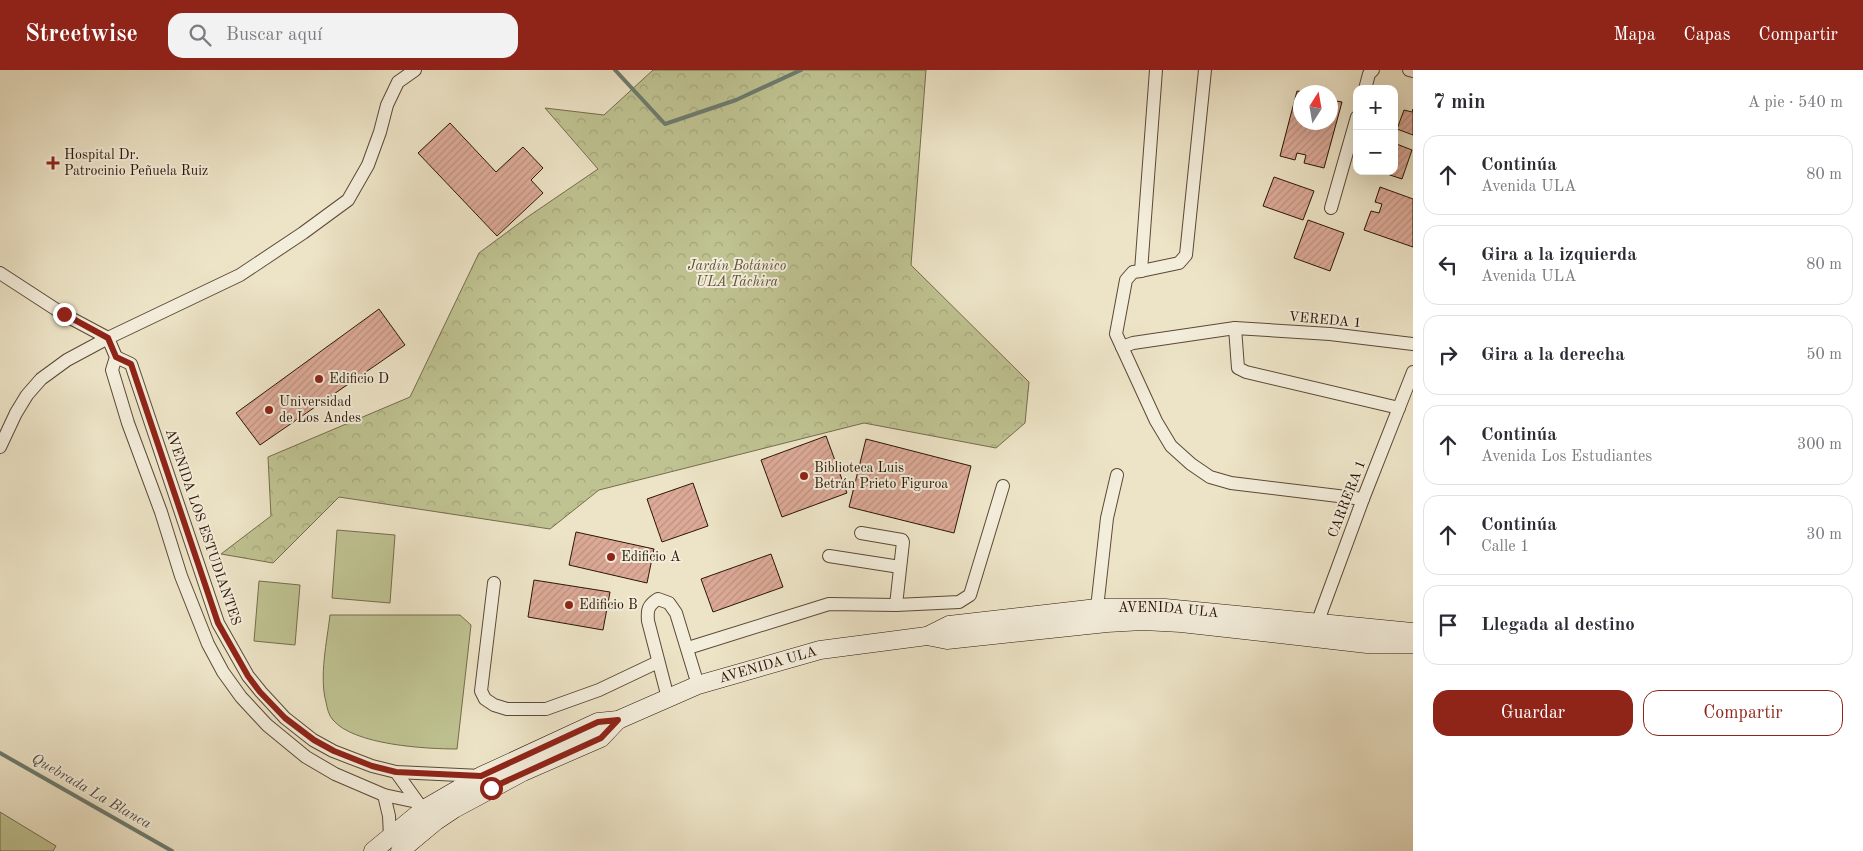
<!DOCTYPE html>
<html lang="es">
<head>
<meta charset="utf-8">
<style>
	body { margin:0; font-family:"Old Standard TT",serif; background:#f2f2f3; color:#2b2b33 }
	.controls { position:absolute; right:15px; top:15px; display:grid; overflow:hidden; border-radius:10px; box-shadow:0 5px 20px #0002 }
	.controls button { width:45px; height:45px; display:grid; place-items:center; padding:0; border:0; border-bottom:1px solid #e1e1e2; background:#fff; color:#2b2b33; font:25px sans-serif }
	.compass { position:absolute; left:1293px; top:15px; width:45px; height:45px; border-radius:50%; background:#fff; box-shadow:0 5px 20px #0002; rotate:11deg }
	.stop { position:absolute; width:15px; height:15px; margin:-11px; border:4px solid #8f2418; border-radius:50%; background:#fff }
	.stop.end { background:#8f2418; border-color:#fff; box-shadow:0 1px 5px #0008 }
	.list { margin:0; padding:0; list-style:none }
	h2 { display:flex; justify-content:space-between; align-items:center; height:65px; margin:0; padding:0 20px; font-size:21px }
	h2 small { font-size:16px; font-weight:400; color:#7c7c81 }
	.list li { display:grid; grid-template-columns:32px 1fr auto; gap:15px; align-items:center; box-sizing:border-box; height:80px; margin:0 10px 10px; padding:0 10px; border:1px solid #e1e1e2; border-radius:15px }
	.list b { display:block; font-size:19px; white-space:nowrap }
	.list p { margin:0; font-size:16px; white-space:nowrap; color:#7c7c81 }
	.list em { font-size:16px; font-style:normal; color:#7c7c81 }
	.actions { display:flex; gap:10px; padding:15px 20px }
	.actions a { flex:1; padding:11px 0; border:1px solid #8f2418; border-radius:15px; text-align:center; font-size:18px; color:#8f2418 }
	.actions .main { background:#8f2418; color:#fff }
	.icon { flex:none; width:28px; height:28px; fill:none; stroke:currentColor; stroke-width:2; stroke-linecap:round; stroke-linejoin:round }
	.map { position:relative; flex:none; width:1413px; height:781px; overflow:hidden }
	header { display:flex; align-items:center; gap:30px; box-sizing:border-box; height:70px; padding:0 25px; background:#8f2418; color:#fff }
	header strong { font-size:24px }
	nav { display:flex; gap:28px; margin-inline-start:auto; font-size:18px }
	.search { width:350px; height:45px; background:#f2f2f3; display:flex; align-items:center; gap:12px; box-sizing:border-box; padding:0 18px; border-radius:15px; color:#7c7c81; font-size:19px }
	main { display:flex }
	aside { flex:1; background:#fff }
	.map>svg:first-child { display:block }
	.park { fill:url(#park-crowns); stroke:#756c4c }
	.pitch { fill:#bfc291; stroke:#756c4c }
	.lines { fill:none; stroke-linecap:round; stroke-linejoin:round }
	.stream { stroke:#6d7b6f; stroke-width:4 }
	.building { fill:url(#building-hatch); stroke:#2b1506 }
	.street-casing { stroke:#5c4936; stroke-width:14 }
	.secondary-casing { stroke:#2b1506; stroke-width:19 }
	.street { stroke:#f3eddb; stroke-width:12 }
	.secondary { stroke:#f3eddb; stroke-width:18 }
	.route { stroke:#8f2418; stroke-width:6 }
	.poi-dot { fill:#8f2418; stroke:#f3eddb; stroke-width:2 }
	.labels { text-anchor:middle; dominant-baseline:central; stroke-width:4; stroke-linejoin:round; paint-order:stroke }
	.poi-label { font-size:14px; fill:#2b1506; stroke:#f3eddb; text-anchor:start }
	.park-label { font-size:14px; font-style:italic; fill:#5f5237; stroke:#f3eddb }
	.street-label { font-size:14px; fill:#2b1506; stroke:#f3eddb }
	.water-label { font-size:15px; font-style:italic; fill:#525043; stroke:#f3eddb }
</style>
</head>
<body>
<header>
<strong>Streetwise</strong>
<div class="search"><svg class="icon" aria-label="search" viewBox="0 0 24 24"><circle cx="10" cy="10" r="6"/><path d="M15 15l6 6"/></svg>Buscar aquí</div>
<nav><a>Mapa</a><a>Capas</a><a>Compartir</a></nav>
</header>
<main>
<div class="map">
<svg width="1413" height="781" viewBox="0 0 1413 781">
	<defs>
		<pattern id="park-crowns" width="20" height="18" patternUnits="userSpaceOnUse" patternTransform="scale(1.25)"><rect width="20" height="18" fill="#bfc291"/><path d="M2 6a3 3 0 1 1 6 0M12 15a3 3 0 1 1 6 0" fill="none" stroke="#a4a67c"/></pattern>
		<pattern id="building-hatch" width="6" height="6" patternUnits="userSpaceOnUse" patternTransform="scale(1.25)"><rect width="6" height="6" fill="#dcaa97"/><path d="M-1 1l2-2M0 6l6-6M5 7l2-2" fill="none" stroke="#bd9181"/></pattern>
	</defs>
	<rect width="100%" height="100%" fill="#ede4c7"/>
	<filter id="stains"><feTurbulence type="fractalNoise" baseFrequency=".004" numOctaves="4"/><feColorMatrix values="0 0 0 0 .2 0 0 0 0 .09 0 0 0 0 .02 0 0 0 .5 -.17"/></filter>
	<radialGradient id="worn" r=".72"><stop offset=".6" stop-color="#630" stop-opacity="0"/><stop offset="1" stop-color="#630" stop-opacity=".3"/></radialGradient>
	<polygon class="park" points="653,0 926,0 911,195 1029,312 1025,353 996,378 864,353 599,420 550,459 339,427 273,493 221,484 271,446 268,387 410,327 479,183 529,146 598,99 545,38 604,45"/>
	<g class="pitch">
		<polygon points="337,460 395,465 390,533 332,528"/>
		<polygon points="259,511 300,515 295,575 254,571"/>
		<path d="M330,545H460L471,555L457,679C426,679 354,675 333,650C329,646 327,638 326,632C319,607 327,571 330,545Z"/>
		<polygon points="0,742 56,776 53,781 0,781"/>
	</g>
	<g class="lines">
		<g class="stream">
			<polyline points="615,0 665,54 736,30 801,0"/>
			<polyline points="0,683 172,781"/>
		</g>
	</g>
	<g class="building">
		<polygon points="1297,21 1304,22 1300,22 1300,52 1330,52 1330,30 1342,32 1324,98 1304,93 1306,85 1297,83 1295,90 1280,86"/>
		<polygon points="1413,39 1413,65 1397,59 1404,40 1412,42"/>
		<polygon points="450,53 496,102 523,77 543,98 531,110 543,123 497,166 418,83"/>
		<polygon points="1394,73 1412,80 1402,109 1384,103 1394,101"/>
		<polygon points="1274,107 1314,121 1303,150 1263,136"/>
		<polygon points="1380,117 1413,129 1413,177 1364,160 1371,141 1379,143 1382,134 1375,132"/>
		<polygon points="1308,150 1344,163 1330,201 1294,188"/>
		<polygon points="379,239 405,275 260,375 236,343"/>
		<polygon points="826,366 847,423 782,447 761,390"/>
		<polygon points="866,369 971,396 954,463 849,437"/>
		<polygon points="693,413 708,456 662,472 647,429"/>
		<polygon points="576,462 654,479 647,513 569,495"/>
		<polygon points="771,484 783,517 713,542 701,509"/>
		<polygon points="534,510 610,522 603,560 528,547"/>
	</g>
	<g class="lines">
		<defs>
			<g id="street">
				<polyline points="1409,0 1413,1"/>
				<polyline points="1365,19 1369,4 1373,0"/>
				<polyline points="1331,138 1357,47"/>
				<polyline points="1141,201 1179,193 1186,185 1205,0"/>
				<polyline points="0,203 63,244 108,268"/>
				<polyline points="1235,258 1238,298 1246,302 1399,338"/>
				<polyline points="108,268 116,287 112,300 128,353 161,442 181,506 208,574 223,602 241,627 267,655 306,687 335,704 384,725 417,732"/>
				<polyline points="1122,277 1116,264 1126,210 1133,202 1141,201 1156,0"/>
				<polyline points="116,287 131,294 218,553 248,606 261,622 285,648 313,670 333,681 372,696 396,702 481,706"/>
				<polyline points="0,377 16,343 27,325 41,309 67,290 108,268 240,205 303,163 348,130 368,95 380,62 387,35 398,12 415,0"/>
				<polyline points="1363,429 1231,413 1210,407 1191,394 1171,376 1156,351 1122,277 1133,273 1235,258 1330,264 1413,274"/>
				<polyline points="861,463 902,470 903,472 896,535"/>
				<polyline points="829,486 900,497"/>
				<polyline points="494,513 481,621 485,629 494,635 507,639 546,639 599,620 658,592"/>
				<polyline points="1097,538 1107,448 1117,405"/>
				<polyline points="1315,559 1363,429 1413,302"/>
				<polyline points="688,578 829,534 896,535 959,532 970,525 1003,416"/>
				<path d="M668,628L648,551C647,540 648,535 658,529L669,533L676,543L698,615"/>
				<polyline points="396,702 419,734"/>
				<polyline points="384,725 389,746 390,767"/>
			</g>
			<g id="secondary">
				<path id="s1" d="M927,566L949,555L1097,538H1165L1413,562"/>
				<path id="s2" d="M373,781L424,739L481,706L598,652L618,650L698,615L820,580L927,566L947,570L1107,553L1143,551L1181,553L1367,574H1413"/>
				<polyline points="400,781 436,751 454,739 523,702 601,668 618,650"/>
			</g>
		</defs>
		<use href="#street" class="street-casing"/>
		<use href="#secondary" class="secondary-casing"/>
		<use href="#street" class="street"/>
		<use href="#secondary" class="secondary"/>
	</g>
	<g class="lines">
		<polyline class="route" points="64,244 108,268 116,287 131,294 218,553 248,606 260,622 285,648 314,670 334,681 372,696 396,702 481,706 598,652 618,650 601,668 491,718"/>
	</g>
	<g class="poi-dot">
		<path d="M50.5 85.5h5v5h5v5h-5v5h-5v-5h-5v-5h5z"/>
		<circle cx="319" cy="309" r="5"/>
		<circle cx="269" cy="340" r="5"/>
		<circle cx="804" cy="406" r="5"/>
		<circle cx="611" cy="487" r="5"/>
		<circle cx="569" cy="535" r="5"/>
	</g>
	<g class="labels">
		<g class="poi-label">
			<text x="64" y="85">Hospital Dr.<tspan x="64" dy="16">Patrocinio Peñuela Ruiz</tspan></text>
			<text x="329" y="309">Edificio D</text>
			<text x="279" y="332">Universidad<tspan x="279" dy="16">de Los Andes</tspan></text>
			<text x="814" y="398">Biblioteca Luis<tspan x="814" dy="16">Betrán Prieto Figuroa</tspan></text>
			<text x="621" y="487">Edificio A</text>
			<text x="579" y="535">Edificio B</text>
		</g>
		<g class="park-label">
			<text x="737" y="196">Jardín Botánico<tspan x="737" dy="16">ULA Táchira</tspan></text>
		</g>
		<g class="street-label">
			<text transform="translate(1325 250) rotate(5)">VEREDA 1</text>
			<text transform="translate(1347 429) rotate(-69)">CARRERA 1</text>
			<text transform="translate(203 457) rotate(71)">AVENIDA LOS ESTUDIANTES</text>
			<text stroke="none"><textPath href="#s1" startOffset="245">AVENIDA ULA</textPath></text>
			<text stroke="none"><textPath href="#s2" startOffset="441">AVENIDA ULA</textPath></text>
		</g>
		<g class="water-label">
			<text transform="translate(91 722) rotate(30)">Quebrada La Blanca</text>
		</g>
	</g>
	<rect width="100%" height="100%" filter="url(#stains)"/>
	<rect width="100%" height="100%" fill="url(#worn)"/>
</svg>
<div class="controls">
<button>+</button>
<button>−</button>
</div>
<svg class="compass" viewBox="-18 -18 36 36"><path d="M0-13l5 13h-10z" fill="#e53935"/><path d="M0 13l5-13h-10z" fill="#7c7c81"/></svg>
<div class="stop" style="left:491px;top:718px"></div>
<div class="stop end" style="left:64px;top:244px"></div>
</div>
<aside>
<h2>7 min<small>A pie · 540 m</small></h2>
<ul class="list">
<li><svg class="icon" aria-label="ahead" viewBox="0 0 24 24"><path d="M12 20V5M6 11l6-6 6 6"/></svg><div><b>Continúa</b><p>Avenida ULA</p></div><em>80 m</em></li>
<li><svg class="icon" aria-label="left" viewBox="0 0 24 24"><path d="M17 20v-9H6M10 6l-5 5 5 5"/></svg><div><b>Gira a la izquierda</b><p>Avenida ULA</p></div><em>80 m</em></li>
<li><svg class="icon" aria-label="right" viewBox="0 0 24 24"><path d="M7 20v-9h11M14 6l5 5-5 5"/></svg><div><b>Gira a la derecha</b></div><em>50 m</em></li>
<li><svg class="icon" aria-label="ahead" viewBox="0 0 24 24"><path d="M12 20V5M6 11l6-6 6 6"/></svg><div><b>Continúa</b><p>Avenida Los Estudiantes</p></div><em>300 m</em></li>
<li><svg class="icon" aria-label="ahead" viewBox="0 0 24 24"><path d="M12 20V5M6 11l6-6 6 6"/></svg><div><b>Continúa</b><p>Calle 1</p></div><em>30 m</em></li>
<li><svg class="icon" aria-label="arrive" viewBox="0 0 24 24"><path d="M6 21V4h12l-3 4 3 4H6"/></svg><div><b>Llegada al destino</b></div></li>
</ul>
<div class="actions"><a class="main">Guardar</a><a>Compartir</a></div>
</aside>
</main>
</body>
</html>
